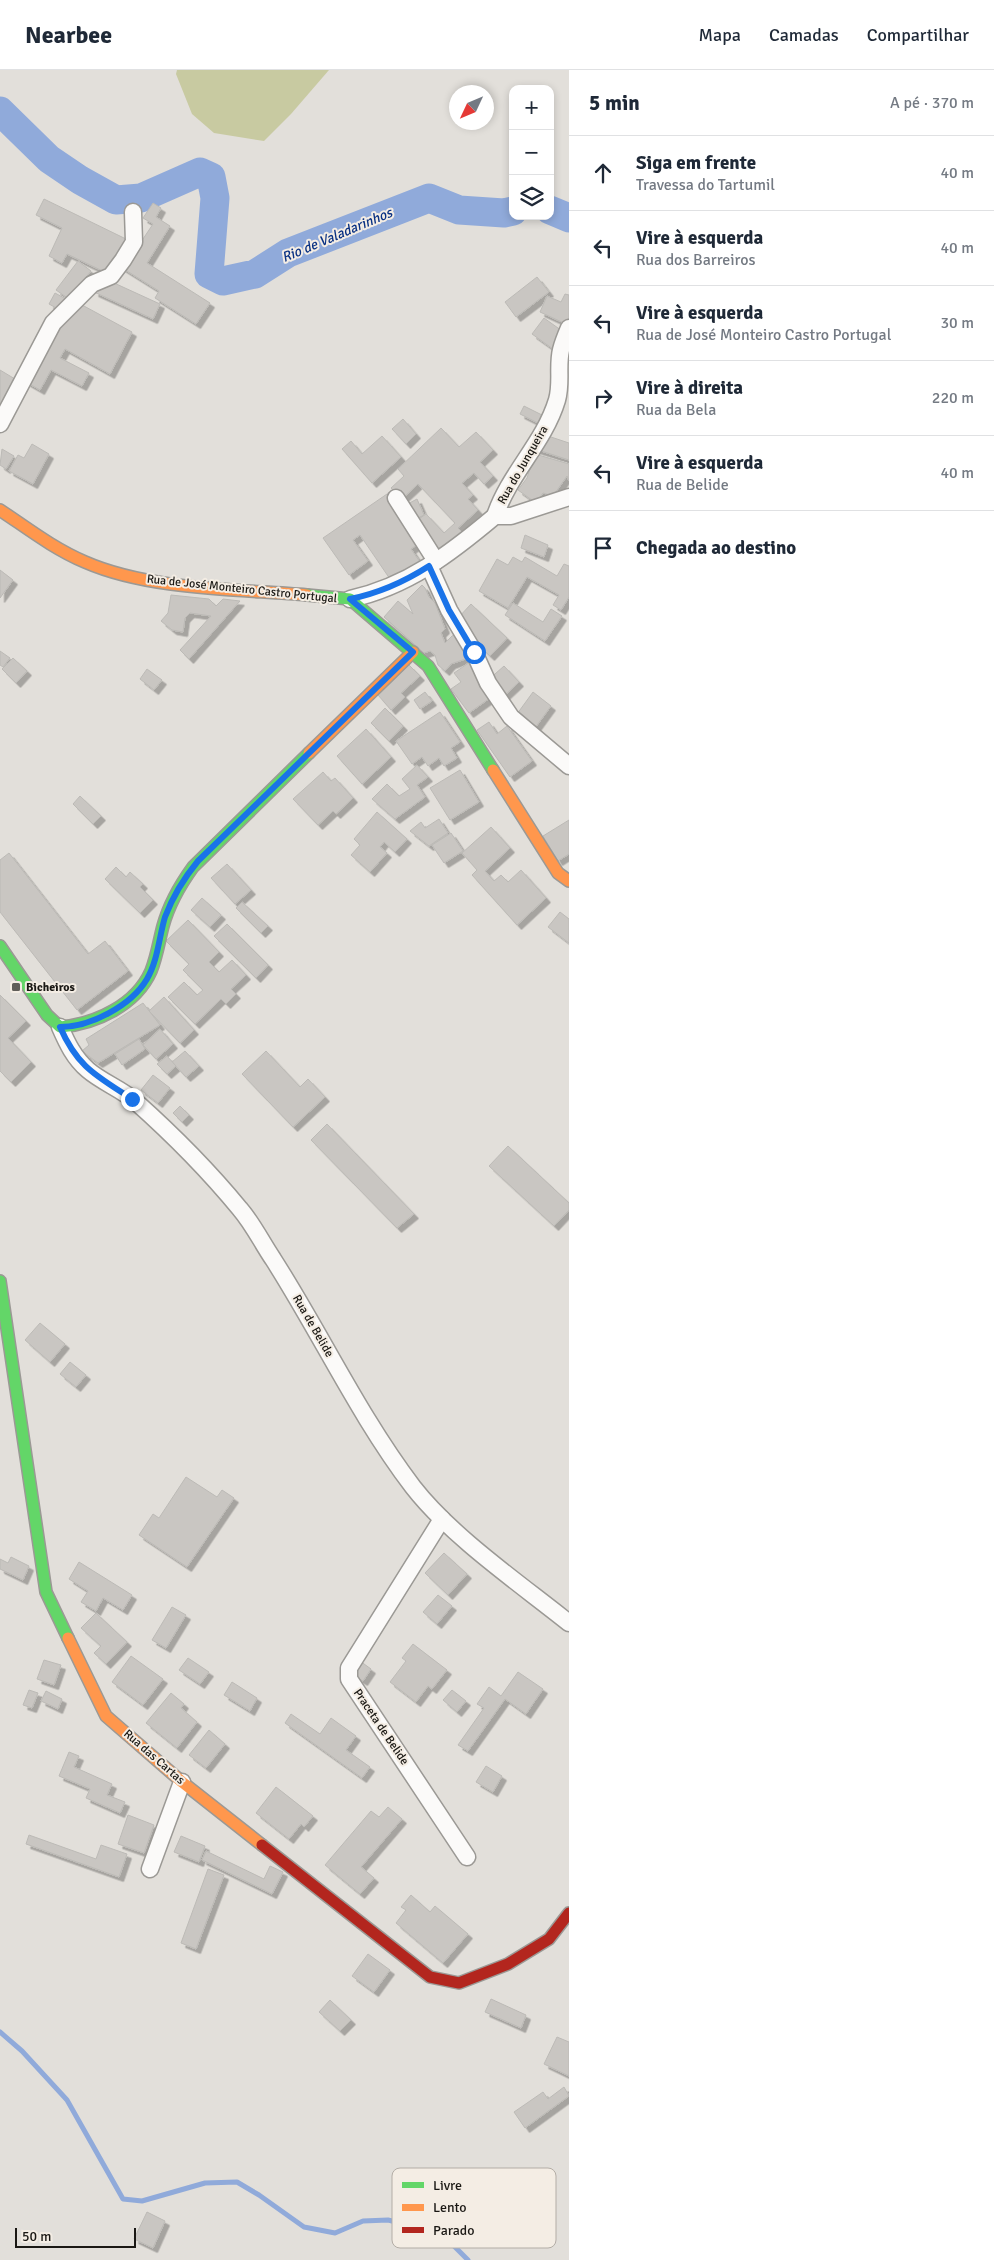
<!DOCTYPE html>
<html lang="pt">
<head>
<meta charset="utf-8">
<style>
	body { margin:0; font-family:Signika,sans-serif; background:#f6f6f7; color:#1f2937 }
	.controls { position:absolute; right:15px; top:15px; display:grid; overflow:hidden; border-radius:10px; box-shadow:0 2px 8px #0003 }
	.controls button { width:45px; height:45px; display:grid; place-items:center; padding:0; border:0; border-bottom:1px solid #e0e1e3; background:#fff; color:#1f2937; font:25px sans-serif }
	.compass { position:absolute; left:449px; top:15px; width:45px; height:45px; border-radius:50%; background:#fff; box-shadow:0 2px 8px #0003; rotate:226deg }
	.scale { position:absolute; left:15px; bottom:12px; width:121px; box-sizing:border-box; padding-left:5px; border:2px solid #1a1814; border-top:0; font-size:14px; line-height:18px; white-space:nowrap; color:#1a1814; -webkit-text-stroke:4px #f4ede4; paint-order:stroke }
	.stop { position:absolute; width:15px; height:15px; margin:-11px; border:4px solid #1a73e8; border-radius:50%; background:#fff }
	.stop.end { background:#1a73e8; border-color:#fff; box-shadow:0 1px 5px #0008 }
	.list { margin:0; padding:0; list-style:none }
	h2 { display:flex; justify-content:space-between; align-items:center; height:65px; margin:0; padding:0 20px; font-size:21px }
	h2 small { font-size:16px; font-weight:400; color:#747a83 }
	.list li { display:grid; grid-template-columns:32px 1fr auto; gap:15px; align-items:center; box-sizing:border-box; height:75px; padding:0 20px; border-top:1px solid #e0e1e3 }
	.list b { display:block; font-size:19px; white-space:nowrap }
	.list p { margin:0; font-size:16px; white-space:nowrap; color:#747a83 }
	.list em { font-size:16px; font-style:normal; color:#747a83 }
	.icon { flex:none; width:28px; height:28px; fill:none; stroke:currentColor; stroke-width:2; stroke-linecap:round; stroke-linejoin:round }
	.map { position:relative; flex:none; width:569px; height:2190px; overflow:hidden }
	header { display:flex; align-items:center; gap:30px; box-sizing:border-box; height:70px; padding:0 25px; background:#fff; border-bottom:1px solid #e0e1e3 }
	header strong { font-size:24px }
	nav { display:flex; gap:28px; margin-inline-start:auto; font-size:18px }
	main { display:flex }
	aside { flex:1; background:#fff }
	.map>svg:first-child { display:block }
	.green { fill:#c8caa1 }
	.lines { fill:none; stroke-linecap:round; stroke-linejoin:round }
	.stream { stroke:#90aada; stroke-width:5 }
	.river { stroke:#90aada; stroke-width:29 }
	.building { fill:#c9c6c2; stroke:#bcbab6; filter:url(#shadow) }
	.street-casing { stroke:#9b9995; stroke-width:19 }
	.fast-casing { stroke:#9b9995; stroke-width:14 }
	.slow-casing { stroke:#9b9995; stroke-width:14 }
	.jam-casing { stroke:#9b9995; stroke-width:14 }
	.street { stroke:#fbfaf9; stroke-width:16 }
	.fast { stroke:#63d668; stroke-width:11 }
	.slow { stroke:#ff974d; stroke-width:11 }
	.jam { stroke:#b3261e; stroke-width:11 }
	.route { stroke:#1a73e8; stroke-width:6 }
	.poi-dot { fill:#605e59; stroke:#f4ede4; stroke-width:2 }
	.labels { text-anchor:middle; dominant-baseline:central; stroke-width:4; stroke-linejoin:round; paint-order:stroke }
	.street-label { font-size:12px; fill:#1a1814; stroke:#f4ede4 }
	.poi-label { font-size:12px; font-weight:bold; fill:#1a1814; stroke:#f4ede4; text-anchor:start }
	.water-label { font-size:14px; font-style:italic; fill:#093183; stroke:#f4ede4 }
	.key { fill:#f4ede4; stroke:#b3ada6; stroke-width:1 }
	.key-label { font-size:14px; fill:#1a1814 }
</style>
</head>
<body>
<header>
<strong>Nearbee</strong>
<nav><a>Mapa</a><a>Camadas</a><a>Compartilhar</a></nav>
</header>
<main>
<div class="map">
<svg width="569" height="2190" viewBox="0 0 569 2190">
	<defs>
		<filter id="shadow"><feDropShadow dx="4.5" dy="4.5" stdDeviation="0" flood-color="#0004"/></filter>
	</defs>
	<rect width="100%" height="100%" fill="#e2dfda"/>
	<polygon class="green" points="177,0 329,0 291,44 264,71 214,63 192,44 176,4"/>
	<g class="lines">
		<polyline class="stream" points="0,1962 22,1981 67,2030 123,2129 142,2131 205,2113 237,2112 259,2125 304,2157 335,2163 363,2151 388,2150 441,2163 468,2190"/>
		<g class="river">
			<polyline points="0,41 49,89 80,110 116,130 141,128 200,102 211,107 215,128 209,204 223,211 255,204 288,183 429,128 459,140 504,143 513,141"/>
			<polyline points="550,140 569,148"/>
		</g>
	</g>
	<g class="building">
		<polygon points="44,129 126,169 109,204 67,184 62,193 49,186 62,158 36,145"/>
		<polygon points="153,133 161,138 156,147 170,156 147,193 210,233 196,254 155,228 159,221 119,196 135,181 153,154 143,148"/>
		<polygon points="78,191 91,201 69,229 56,220"/>
		<polygon points="101,207 160,234 153,249 94,222"/>
		<polygon points="537,207 549,222 516,247 505,232"/>
		<polygon points="55,223 66,229 60,240 49,234"/>
		<polygon points="565,224 569,225 569,248 566,254 540,242 547,226 561,232"/>
		<polygon points="71,229 132,262 110,304 65,279 60,288 89,303 82,316 51,300 40,320 26,312"/>
		<polygon points="544,248 565,263 553,279 532,264"/>
		<polygon points="0,300 20,312 0,349"/>
		<polygon points="524,336 544,346 540,354 520,344"/>
		<polygon points="403,349 416,364 406,374 392,359"/>
		<polygon points="441,358 459,377 476,362 493,380 480,392 493,406 484,414 474,403 462,413 473,425 468,429 478,440 458,458 463,463 434,487 413,453 426,444 444,463 455,453 418,414 402,429 391,418 404,406 398,399"/>
		<polygon points="545,365 569,373 569,390 535,379"/>
		<polygon points="382,366 401,387 372,413 342,379 351,371 362,384"/>
		<polygon points="32,374 49,384 33,414 9,401 18,385 24,388"/>
		<polygon points="2,379 14,386 6,399 0,395"/>
		<polygon points="535,384 569,394 569,411 567,406 553,426 543,423 536,433 518,420 527,408"/>
		<polygon points="387,424 421,472 411,479 420,492 392,512 360,465 353,470 368,491 349,505 323,468"/>
		<polygon points="417,429 424,445 412,451 404,436"/>
		<polygon points="525,465 548,475 544,487 521,478"/>
		<polygon points="513,487 522,492 525,487 557,506 564,494 569,496 569,527 561,540 553,535 559,525 527,507 508,538 479,521 497,489 508,495"/>
		<polygon points="0,500 13,510 0,528"/>
		<polygon points="422,515 425,518 429,527 435,533 445,559 441,563 445,573 452,566 457,564 468,588 451,594 445,601 438,595 435,585 430,581 424,583 384,547 398,531 413,544 407,530"/>
		<polygon points="171,525 209,529 216,536 223,529 240,531 189,589 180,580 211,546 190,543 185,548 183,562 172,560 161,551 168,543"/>
		<polygon points="513,533 543,552 551,539 562,546 545,571 505,545"/>
		<polygon points="471,534 507,568 490,586 465,563 470,558 458,548"/>
		<polygon points="0,581 10,588 3,597 0,595"/>
		<polygon points="13,588 27,601 16,613 2,599"/>
		<polygon points="470,592 494,625 469,643 451,619 461,612 454,603"/>
		<polygon points="409,595 420,606 401,623 405,627 391,640 378,625"/>
		<polygon points="504,596 519,612 502,628 487,611"/>
		<polygon points="147,599 162,610 154,620 140,609"/>
		<polygon points="425,622 432,631 420,639 414,630"/>
		<polygon points="533,622 551,636 535,658 517,644"/>
		<polygon points="385,638 403,656 389,671 371,653"/>
		<polygon points="440,642 460,672 451,678 457,688 444,696 439,688 428,696 422,687 412,694 396,671"/>
		<polygon points="489,652 497,664 507,656 532,691 510,707 477,660"/>
		<polygon points="366,659 391,687 362,714 337,686"/>
		<polygon points="417,695 428,707 417,715 425,727 395,749 372,729 387,714 399,726 410,719 402,709"/>
		<polygon points="460,700 479,732 450,750 430,718"/>
		<polygon points="323,702 331,711 335,708 353,728 336,744 333,741 318,755 293,729"/>
		<polygon points="80,726 101,746 93,754 73,734"/>
		<polygon points="377,742 407,769 395,782 384,772 380,777 387,783 370,802 351,785 360,775 354,769"/>
		<polygon points="439,749 448,763 429,776 410,761 421,752 425,758"/>
		<polygon points="569,750 569,784 558,791 543,766"/>
		<polygon points="491,757 510,778 485,801 494,811 501,805 508,812 521,800 546,828 517,855 472,805 477,800 462,783"/>
		<polygon points="451,763 463,781 444,793 432,775"/>
		<polygon points="9,783 88,884 105,871 128,901 77,940 0,842 0,790"/>
		<polygon points="227,794 251,820 235,834 211,808"/>
		<polygon points="116,797 126,807 130,802 143,814 140,817 153,830 140,843 105,809"/>
		<polygon points="202,828 221,845 210,857 191,840"/>
		<polygon points="242,832 268,856 261,863 236,838"/>
		<polygon points="560,842 569,849 569,873 548,857"/>
		<polygon points="188,850 219,882 209,892 219,902 232,890 246,905 231,919 236,924 226,934 221,929 195,954 168,927 184,912 197,925 203,920 183,900 189,894 166,871"/>
		<polygon points="227,854 268,895 256,908 214,866"/>
		<polygon points="0,925 26,951 8,968 31,992 11,1012 0,1001"/>
		<polygon points="164,927 194,960 180,973 149,941"/>
		<polygon points="143,933 160,955 98,993 82,981 89,975 86,969"/>
		<polygon points="160,959 173,974 156,989 143,975"/>
		<polygon points="139,969 145,979 122,995 115,984"/>
		<polygon points="185,981 199,996 186,1007 172,992"/>
		<polygon points="266,981 300,1017 308,1009 325,1027 293,1057 242,1004"/>
		<polygon points="167,986 176,996 167,1004 157,994"/>
		<polygon points="153,1005 170,1018 158,1033 141,1020"/>
		<polygon points="180,1036 189,1045 182,1052 173,1043"/>
		<polygon points="327,1054 414,1144 397,1158 311,1070"/>
		<polygon points="508,1076 569,1133 569,1140 554,1156 489,1096"/>
		<polygon points="40,1253 65,1274 50,1292 25,1270"/>
		<polygon points="70,1292 86,1305 76,1317 60,1304"/>
		<polygon points="186,1407 217,1427 222,1420 234,1428 187,1497 139,1465 153,1444 159,1448"/>
		<polygon points="444,1483 467,1504 448,1525 425,1503"/>
		<polygon points="11,1487 29,1496 23,1510 0,1499 0,1489 8,1493"/>
		<polygon points="79,1492 132,1525 123,1540 103,1528 96,1541 81,1532 88,1521 69,1509"/>
		<polygon points="438,1525 452,1536 437,1554 423,1542"/>
		<polygon points="172,1537 186,1545 166,1578 152,1570"/>
		<polygon points="96,1543 127,1572 106,1594 94,1583 101,1576 81,1558"/>
		<polygon points="413,1574 447,1600 432,1619 428,1616 416,1632 390,1612 406,1591 402,1588"/>
		<polygon points="131,1586 163,1609 143,1635 112,1612"/>
		<polygon points="188,1588 209,1602 200,1614 179,1600"/>
		<polygon points="44,1590 61,1595 54,1615 37,1609"/>
		<polygon points="360,1591 371,1599 363,1611 351,1604"/>
		<polygon points="518,1602 543,1619 526,1644 505,1629 468,1681 458,1675 484,1638 477,1634 489,1617 501,1626"/>
		<polygon points="232,1612 257,1628 250,1641 224,1625"/>
		<polygon points="29,1620 38,1623 32,1638 23,1635"/>
		<polygon points="452,1620 466,1631 457,1642 443,1630"/>
		<polygon points="46,1621 62,1629 58,1639 41,1631"/>
		<polygon points="171,1623 184,1634 181,1638 197,1652 177,1678 146,1653"/>
		<polygon points="291,1644 320,1664 331,1648 356,1666 346,1680 370,1697 362,1708 285,1653"/>
		<polygon points="209,1660 225,1674 206,1698 189,1685"/>
		<polygon points="69,1682 79,1686 74,1697 112,1714 107,1725 125,1732 120,1743 86,1728 90,1719 59,1706"/>
		<polygon points="486,1696 502,1706 493,1722 476,1712"/>
		<polygon points="276,1717 313,1746 304,1757 301,1754 289,1769 256,1743"/>
		<polygon points="388,1737 402,1749 361,1797 374,1808 360,1824 325,1795 371,1741 379,1747"/>
		<polygon points="128,1745 154,1755 144,1783 118,1774"/>
		<polygon points="29,1765 96,1789 101,1775 127,1784 119,1807 26,1774"/>
		<polygon points="181,1766 205,1776 199,1792 174,1782"/>
		<polygon points="206,1781 264,1809 270,1796 283,1802 272,1824 202,1790"/>
		<polygon points="208,1799 224,1805 196,1879 181,1873"/>
		<polygon points="411,1825 430,1842 435,1836 468,1864 443,1893 396,1853 406,1840 401,1837"/>
		<polygon points="368,1884 390,1900 374,1922 352,1906"/>
		<polygon points="491,1929 526,1945 521,1958 485,1942"/>
		<polygon points="330,1930 351,1950 340,1961 319,1942"/>
		<polygon points="557,1967 569,1972 569,2006 544,1994"/>
		<polygon points="564,2017 569,2026 525,2058 514,2042 543,2022 548,2029"/>
		<polygon points="147,2142 165,2151 153,2178 134,2169"/>
	</g>
	<g class="lines">
		<defs>
			<g id="street">
				<polyline points="0,354 53,253 92,214 111,206 123,190 134,172 133,142"/>
				<polyline points="396,428 436,491"/>
				<path d="M495,446C509,404 544,373 557,330C562,313 557,296 561,280C563,272 566,265 569,258"/>
				<polyline points="429,496 449,540 474,582 488,613 511,647 569,696"/>
				<path d="M350,529C407,517 451,483 495,446H511L569,427"/>
				<path d="M60,957C67,973 74,988 88,1000C102,1012 121,1019 135,1031C172,1064 208,1100 240,1139C253,1154 262,1173 273,1189C321,1264 359,1346 413,1417C452,1467 519,1513 569,1553"/>
				<polyline points="442,1449 349,1598 349,1609 467,1787"/>
				<polyline points="150,1799 182,1712"/>
			</g>
			<g id="fast">
				<polyline points="307,525 350,529 428,596 493,700"/>
				<path d="M0,876L47,945L60,957C96,954 136,935 151,901C157,886 159,871 163,856C169,834 180,815 193,797L309,683"/>
				<polyline points="0,1211 46,1522 68,1568"/>
			</g>
			<g id="slow">
				<path d="M0,440C27,458 54,479 85,492C149,520 236,519 307,525"/>
				<polyline points="309,683 413,582"/>
				<polyline points="493,700 558,803 569,811"/>
				<polyline points="68,1568 106,1646 182,1712 262,1775"/>
			</g>
			<polyline id="jam" points="262,1775 430,1907 459,1913 508,1894 549,1869 569,1843"/>
		</defs>
		<use href="#street" class="street-casing"/>
		<use href="#fast" class="fast-casing"/>
		<use href="#slow" class="slow-casing"/>
		<use href="#jam" class="jam-casing"/>
		<use href="#street" class="street"/>
		<use href="#fast" class="fast"/>
		<use href="#slow" class="slow"/>
		<use href="#jam" class="jam"/>
	</g>
	<g class="lines">
		<path class="route" d="M132,1029C97,1006 78,998 60,957C90,957 131,936 147,909C158,890 159,867 165,847C173,826 184,808 198,791L413,582L350,529C380,523 404,512 429,496L449,540L474,582"/>
	</g>
	<rect class="poi-dot" x="11" y="912" width="10" height="10" rx="2.5"/>
	<g class="labels">
		<g class="street-label">
			<text transform="translate(523 395) rotate(-60)">Rua do Junqueira</text>
			<text transform="translate(242 519) rotate(6)">Rua de José Monteiro Castro Portugal</text>
			<text transform="translate(313 1256) rotate(60)">Rua de Belide</text>
			<text transform="translate(381 1657) rotate(56)">Praceta de Belide</text>
			<text transform="translate(154 1687) rotate(41)">Rua das Cartas</text>
		</g>
		<g class="poi-label">
			<text x="26" y="917">Bicheiros</text>
		</g>
		<g class="water-label">
			<text transform="translate(337 165) rotate(-23)">Rio de Valadarinhos</text>
		</g>
	</g>
	<rect x="392" y="2098" width="164" height="80" rx="8" class="key"/>
	<rect x="402" y="2112" width="22" height="6" fill="#63d668"/>
	<rect x="402" y="2134" width="22" height="7" fill="#ff974d"/>
	<rect x="402" y="2157" width="22" height="6" fill="#b3261e"/>
	<g class="key-label">
		<text x="433" y="2120">Livre</text>
		<text x="433" y="2142">Lento</text>
		<text x="433" y="2165">Parado</text>
	</g>
</svg>
<div class="controls">
<button>+</button>
<button>−</button>
<button><svg class="icon" aria-label="layers" viewBox="0 0 24 24"><path d="M12 4l9 5-9 5-9-5zM3 14l9 5 9-5"/></svg></button>
</div>
<svg class="compass" viewBox="-18 -18 36 36"><path d="M0-13l5 13h-10z" fill="#e53935"/><path d="M0 13l5-13h-10z" fill="#747a83"/></svg>
<div class="scale">50 m</div>
<div class="stop" style="left:474px;top:582px"></div>
<div class="stop end" style="left:132px;top:1029px"></div>
</div>
<aside>
<h2>5 min<small>A pé · 370 m</small></h2>
<ul class="list">
<li><svg class="icon" aria-label="ahead" viewBox="0 0 24 24"><path d="M12 20V5M6 11l6-6 6 6"/></svg><div><b>Siga em frente</b><p>Travessa do Tartumil</p></div><em>40 m</em></li>
<li><svg class="icon" aria-label="left" viewBox="0 0 24 24"><path d="M17 20v-9H6M10 6l-5 5 5 5"/></svg><div><b>Vire à esquerda</b><p>Rua dos Barreiros</p></div><em>40 m</em></li>
<li><svg class="icon" aria-label="left" viewBox="0 0 24 24"><path d="M17 20v-9H6M10 6l-5 5 5 5"/></svg><div><b>Vire à esquerda</b><p>Rua de José Monteiro Castro Portugal</p></div><em>30 m</em></li>
<li><svg class="icon" aria-label="right" viewBox="0 0 24 24"><path d="M7 20v-9h11M14 6l5 5-5 5"/></svg><div><b>Vire à direita</b><p>Rua da Bela</p></div><em>220 m</em></li>
<li><svg class="icon" aria-label="left" viewBox="0 0 24 24"><path d="M17 20v-9H6M10 6l-5 5 5 5"/></svg><div><b>Vire à esquerda</b><p>Rua de Belide</p></div><em>40 m</em></li>
<li><svg class="icon" aria-label="arrive" viewBox="0 0 24 24"><path d="M6 21V4h12l-3 4 3 4H6"/></svg><div><b>Chegada ao destino</b></div></li>
</ul>
</aside>
</main>
</body>
</html>
